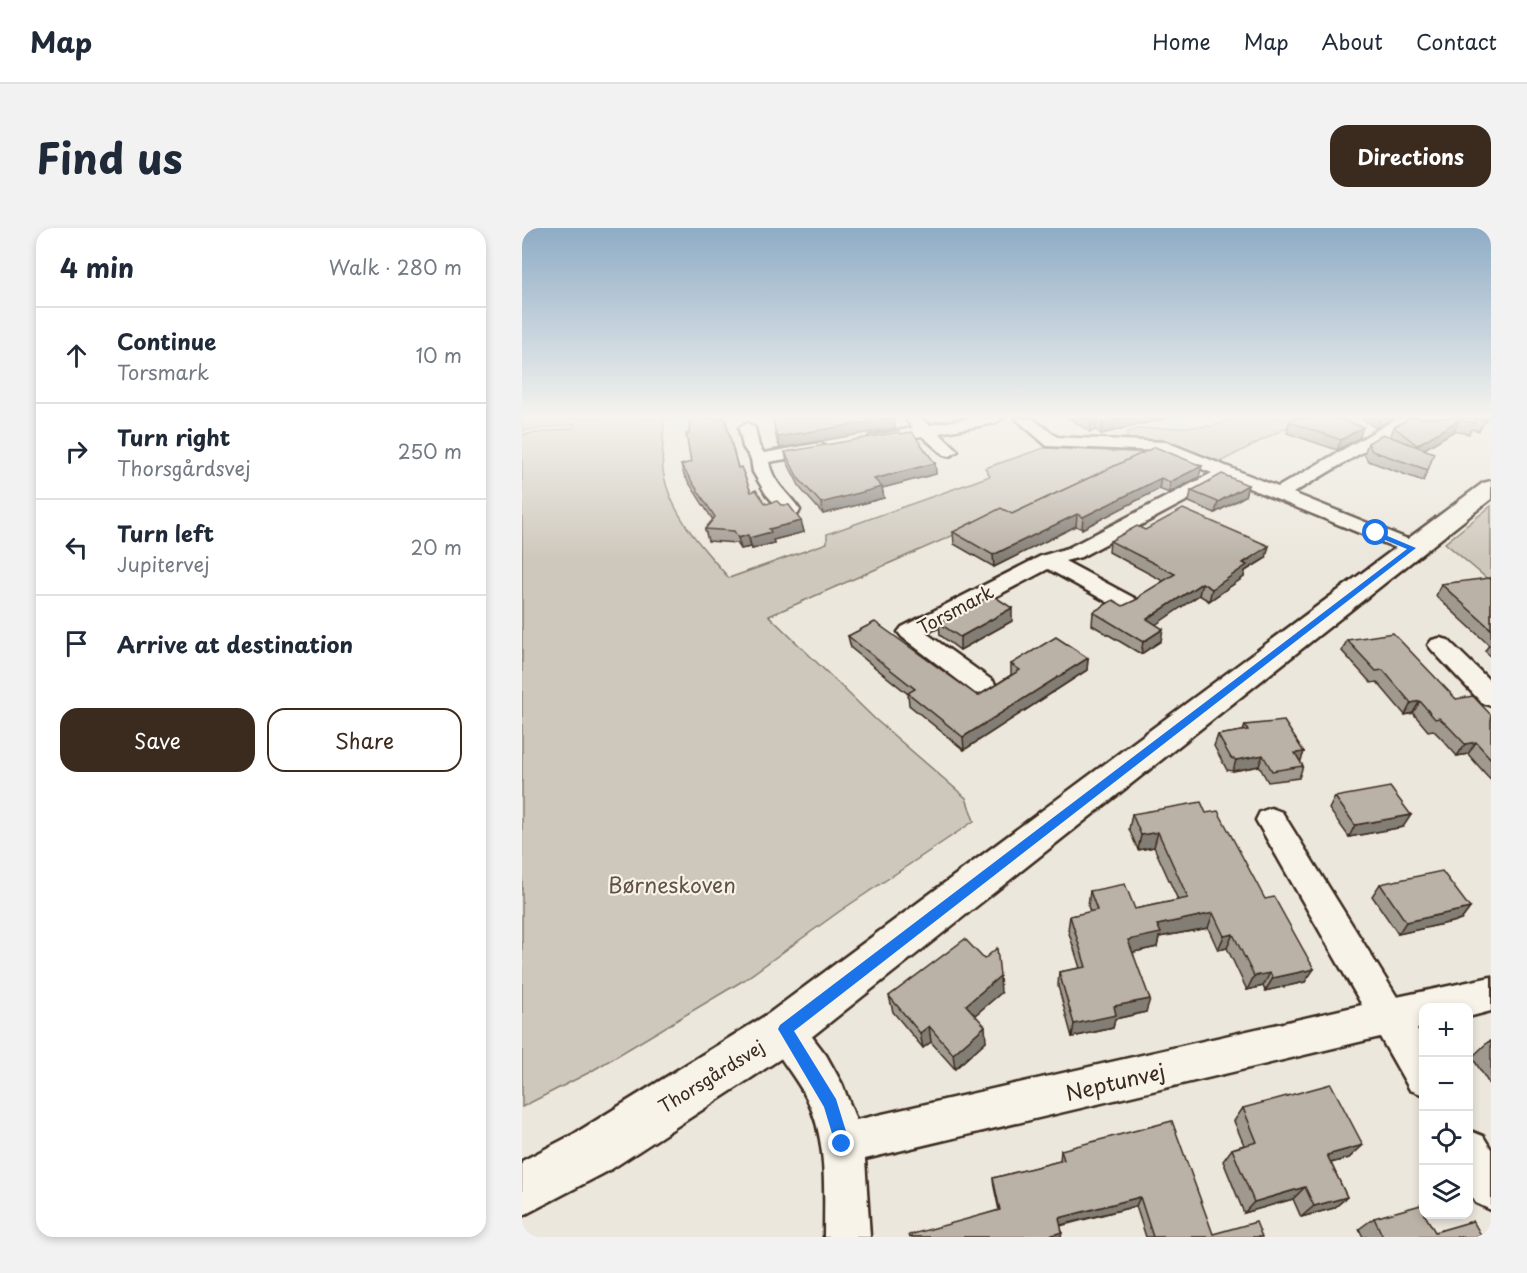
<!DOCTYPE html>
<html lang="en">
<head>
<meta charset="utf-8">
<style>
	body { margin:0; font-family:"Playpen Sans",sans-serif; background:#f2f2f3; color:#1f2937 }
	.controls { position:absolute; right:18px; bottom:18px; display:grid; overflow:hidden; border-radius:12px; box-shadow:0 3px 9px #0003 }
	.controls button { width:54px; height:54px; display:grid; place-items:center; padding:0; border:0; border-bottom:2px solid #e0e1e3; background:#fff; color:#1f2937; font:30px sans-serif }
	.stop { position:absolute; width:18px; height:18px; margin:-14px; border:4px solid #1a73e8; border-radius:50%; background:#fff }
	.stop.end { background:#1a73e8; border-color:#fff; box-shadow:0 2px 6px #0008 }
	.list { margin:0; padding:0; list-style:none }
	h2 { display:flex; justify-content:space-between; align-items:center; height:78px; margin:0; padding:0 24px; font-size:26px }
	h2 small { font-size:20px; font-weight:400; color:#747a83 }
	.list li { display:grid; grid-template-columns:39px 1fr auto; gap:18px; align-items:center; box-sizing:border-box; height:96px; padding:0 24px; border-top:2px solid #e0e1e3 }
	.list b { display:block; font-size:22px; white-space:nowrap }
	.list p { margin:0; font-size:20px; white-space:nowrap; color:#747a83 }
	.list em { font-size:20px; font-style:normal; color:#747a83 }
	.actions { display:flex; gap:12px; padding:18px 24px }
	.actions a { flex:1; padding:14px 0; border:2px solid #3b2a1e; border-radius:18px; text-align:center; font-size:21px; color:#3b2a1e }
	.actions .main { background:#3b2a1e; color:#fff }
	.icon { flex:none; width:33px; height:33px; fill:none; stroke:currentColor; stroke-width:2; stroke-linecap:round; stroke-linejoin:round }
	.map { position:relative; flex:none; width:969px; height:1009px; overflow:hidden; border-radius:18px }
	header { display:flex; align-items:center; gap:36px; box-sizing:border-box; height:84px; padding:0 30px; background:#fff; border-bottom:2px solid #e0e1e3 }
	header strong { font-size:28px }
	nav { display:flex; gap:33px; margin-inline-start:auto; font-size:21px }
	.intro { display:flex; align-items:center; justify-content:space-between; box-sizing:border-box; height:144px; padding:0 36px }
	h1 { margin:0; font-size:42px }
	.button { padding:15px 27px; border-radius:18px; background:#3b2a1e; color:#fff; font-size:21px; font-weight:700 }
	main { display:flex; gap:36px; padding:0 36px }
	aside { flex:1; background:#fff; border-radius:18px; box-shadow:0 3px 9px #0003 }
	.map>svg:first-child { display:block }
	.green { fill:#cec8bc; stroke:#84796d; stroke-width:1.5 }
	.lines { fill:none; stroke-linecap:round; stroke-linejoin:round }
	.minor-casing { stroke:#3b2a1e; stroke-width:5 }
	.tertiary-casing { stroke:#3b2a1e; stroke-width:5 }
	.minor { fill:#f7f3e8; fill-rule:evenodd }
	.tertiary { fill:#f7f3e8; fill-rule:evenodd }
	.wall { fill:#a09990; stroke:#3b2a1e; stroke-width:1.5 }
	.shaded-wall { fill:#827d75; stroke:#3b2a1e; stroke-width:1.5 }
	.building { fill:#bab2a7; stroke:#3b2a1e; stroke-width:1.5 }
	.route { fill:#1a73e8 }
	.labels { text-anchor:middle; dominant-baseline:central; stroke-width:4.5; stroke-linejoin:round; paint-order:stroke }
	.street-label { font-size:18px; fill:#3b2a1e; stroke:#f7f3e8 }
	.near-park-label { font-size:21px; fill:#605246; stroke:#f7f3e8 }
	.near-street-label { font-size:21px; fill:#3b2a1e; stroke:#f7f3e8 }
</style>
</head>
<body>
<header>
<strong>Map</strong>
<nav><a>Home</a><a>Map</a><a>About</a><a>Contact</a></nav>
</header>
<div class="intro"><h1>Find us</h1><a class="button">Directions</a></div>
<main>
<aside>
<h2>4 min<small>Walk · 280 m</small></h2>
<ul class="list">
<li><svg class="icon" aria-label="ahead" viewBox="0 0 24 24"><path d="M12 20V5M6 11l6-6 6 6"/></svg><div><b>Continue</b><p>Torsmark</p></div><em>10 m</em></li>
<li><svg class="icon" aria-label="right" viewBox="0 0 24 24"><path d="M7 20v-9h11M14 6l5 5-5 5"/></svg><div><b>Turn right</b><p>Thorsgårdsvej</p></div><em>250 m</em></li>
<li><svg class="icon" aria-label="left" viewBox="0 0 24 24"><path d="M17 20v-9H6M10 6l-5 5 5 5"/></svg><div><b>Turn left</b><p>Jupitervej</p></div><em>20 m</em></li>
<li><svg class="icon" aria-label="arrive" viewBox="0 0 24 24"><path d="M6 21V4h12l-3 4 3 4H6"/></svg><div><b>Arrive at destination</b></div></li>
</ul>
<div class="actions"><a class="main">Save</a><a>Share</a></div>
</aside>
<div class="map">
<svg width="969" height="1009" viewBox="0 0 969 1009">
	<rect width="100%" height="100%" fill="#ece7dc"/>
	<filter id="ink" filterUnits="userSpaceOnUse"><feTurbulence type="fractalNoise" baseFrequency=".0167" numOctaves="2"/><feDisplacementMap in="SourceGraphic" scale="12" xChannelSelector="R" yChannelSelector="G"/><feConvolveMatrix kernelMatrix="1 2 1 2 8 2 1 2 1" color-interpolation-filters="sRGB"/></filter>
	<g filter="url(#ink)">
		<g class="green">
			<path d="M0,190H161L142,192C142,209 138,232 142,248C150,288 181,320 207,350L305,315V306L468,248L463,240L522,220L632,225L493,290L482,285L247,388L353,491L444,570L452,593L318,683L222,752L68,844L0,879V207L51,200L53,196L0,203Z"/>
			<polygon points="714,190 783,190 698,234 643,212 605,211 605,204 616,201 690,198"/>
			<polygon points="969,278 969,354 923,315"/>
		</g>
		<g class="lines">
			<defs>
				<g id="minor">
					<polygon points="387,190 399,190 407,197 448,190 481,190 473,195 417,205 436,223 428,228 422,227 400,208 354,216 346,211 348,208 391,200 385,193"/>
					<polygon points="493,190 510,190 535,209 644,214 756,259 876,190 895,190 893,193 771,265 898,316 901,320 898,324 884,324 705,251 559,329 543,333 614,371 617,376 614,381 606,383 598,381 526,341 404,405 471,453 475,459 471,465 462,467 453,465 380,409 376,404 380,399 519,328 546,320 690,245 635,223 525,218"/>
					<path d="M225,195L233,200L237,218L242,225L298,215L306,220L298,225L247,234C251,256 267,265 278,282L276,286H262L244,266L231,244L229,231L221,219L217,200Z"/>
					<polygon points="918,410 926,412 969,454 969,478 960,475 910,422 906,417 910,412"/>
					<path d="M749,580L760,584L875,769L969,749V783L946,789V780H902V799L895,801L902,811V867L888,862L858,809L343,931L348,1009H302C302,962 306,912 284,869C272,846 253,826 243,802L249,789L262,783L275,789L304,827L320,856L334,892L840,777L734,592L738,584Z"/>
					<polygon points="946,902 961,908 969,921 969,982 954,975 946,963"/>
				</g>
				<polygon id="tertiary" points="969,253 969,271 278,818 88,942 0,988 0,933 52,906 246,786 961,255"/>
			</defs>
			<use href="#minor" class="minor-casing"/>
			<use href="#tertiary" class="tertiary-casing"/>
			<use href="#minor" class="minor"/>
			<use href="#tertiary" class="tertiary"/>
		</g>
		<g class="wall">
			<polygon points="372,190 373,200 258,220 255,213 253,203"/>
			<polygon points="547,190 645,190 579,206 574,202 568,204"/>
			<polygon points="839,190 872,190 854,200"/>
			<polygon points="888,190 965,190 957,203 949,201 947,206 932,203 902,221 906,242 901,253 846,233 842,226 846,215 868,209 872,199"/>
			<polygon points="767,194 841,199 837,210 815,222 765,205"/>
			<polygon points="378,206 413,235 414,246 360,260 362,270 301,286 279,261 265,234 263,224"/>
			<polygon points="633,219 677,249 647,265 637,261 560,301 554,298 472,339 432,316 431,304 490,286"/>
			<polygon points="159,237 216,240 229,264 244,276 279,293 282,304 251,312 252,315 230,321 229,319 219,321 215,315 186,313 183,301 191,292 162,247"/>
			<polygon points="726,257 723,268 693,285 667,274 669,263"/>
			<polygon points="623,302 744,330 723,343 722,349 687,373 677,367 633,396 639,413 619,426 570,397 571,384 601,378 616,371 641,353 587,324 588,313"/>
			<polygon points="969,351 969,429 963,423 967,417 914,368 919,356"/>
			<polygon points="490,393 438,422 418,407 417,395"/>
			<polygon points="326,408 456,468 489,447 489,436 566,430 565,442 442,522 387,477 386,466 329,420"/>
			<polygon points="825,412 934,471 969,487 969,552 946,526 935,528 918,509 911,502 906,503 891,485 883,487 855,454 849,455 820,423"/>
			<polygon points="723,497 782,524 778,534 781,538 777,550 746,554 737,538 711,543 705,542 692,518 696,507 721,503"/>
			<polygon points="813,569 881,599 827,609 807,581"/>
			<polygon points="684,585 783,754 743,763 741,758 725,762 705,720 696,722 686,700 637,709 635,719 611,724 624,784 593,791 591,800 550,809 536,758 537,744 558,740 546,702 548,688 568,684 566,678 568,663 613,681 656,672 632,619 616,622 607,601 610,586"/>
			<polygon points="858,656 948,680 939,692 876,706 850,668"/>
			<polygon points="479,765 453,787 464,813 433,841 409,814 401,820 371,784 367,768"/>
			<polygon points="969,813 969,859 950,829 966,814"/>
			<polygon points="721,880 841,917 827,930 809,935 825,969 812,980 779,989 771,971 722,985 701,933 710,921 722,917 712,893"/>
			<polygon points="539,922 691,1006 740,1009 624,1009 614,978 538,998 540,1004 539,1009 388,1009 477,982 472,959 471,950 538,933"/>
			<polygon points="852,990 913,1004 960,1009 841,1009 837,1001"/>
		</g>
		<g class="shaded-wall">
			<polygon points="372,190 373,200 258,220 256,209"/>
			<polygon points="604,190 645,190 579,206 580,195"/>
			<polygon points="857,190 872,190 854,200"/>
			<polygon points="575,192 574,202 568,204 569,194"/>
			<polygon points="937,192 932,203 891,228 895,217"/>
			<polygon points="841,199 837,210 815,222 819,212"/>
			<polygon points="413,235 414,246 360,260 362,270 301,286 299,275 352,251"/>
			<polygon points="680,238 677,249 647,265 648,254"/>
			<polygon points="639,250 637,261 560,301 561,289"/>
			<polygon points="726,257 723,268 693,285 696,274"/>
			<polygon points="555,286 554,298 472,339 471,327"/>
			<polygon points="279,293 282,304 251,312 252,315 230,321 227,310 247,301"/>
			<polygon points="226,307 229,319 219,321 216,310"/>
			<polygon points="747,318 744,330 723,343 722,349 687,373 690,361 721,335"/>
			<polygon points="680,355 677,367 623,404 625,391"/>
			<polygon points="490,380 490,393 438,422 438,409"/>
			<polygon points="641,401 639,413 619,426 621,414"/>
			<polygon points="566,430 565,442 442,522 441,509"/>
			<polygon points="898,473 891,485 883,487 889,475"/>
			<polygon points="954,514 946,526 935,528 943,516"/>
			<polygon points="782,524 778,535 773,525"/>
			<polygon points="741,527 737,538 711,543 714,532"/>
			<polygon points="889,587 881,599 827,609 833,597"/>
			<polygon points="636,604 632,619 616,622 619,607"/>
			<polygon points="948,680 939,692 876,706 884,694"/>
			<polygon points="691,685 686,700 637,709 635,719 603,726 606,712 635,697"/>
			<polygon points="711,706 705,720 696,722 702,708"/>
			<polygon points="792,741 783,754 743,763 751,750"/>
			<polygon points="748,745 741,758 725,762 732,748"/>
			<polygon points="478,748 479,765 446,793 444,777"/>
			<polygon points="628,771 624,784 593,791 591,800 550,809 552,796 592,778"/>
			<polygon points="407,798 409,814 401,820 398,805"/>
			<polygon points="463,798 464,813 433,841 431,826"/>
			<polygon points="841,917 827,930 793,939 805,927"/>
			<polygon points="783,959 771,971 722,985 732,974"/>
			<polygon points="618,969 614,978 535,998 537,990"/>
			<polygon points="825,969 812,980 779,989 792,978"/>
			<polygon points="540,1004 539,1009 524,1009"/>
		</g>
		<g class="building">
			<polygon points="168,190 203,190 216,240 219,239 229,264 234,262 244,276 255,273 259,277 267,277 279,293 247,301 249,304 227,310 226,307 216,310 212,303 183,301 193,289 159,237 169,234 164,206 167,206"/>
			<polygon points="251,190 371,190 256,209 253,203"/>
			<polygon points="563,190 604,190 580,195 575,192 569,194"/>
			<polygon points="776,190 815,190 841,199 819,212 767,194"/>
			<polygon points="888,190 964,190 962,192 954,190 952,195 937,192 895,217 872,199"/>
			<polygon points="377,204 378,206 390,204 413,235 352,251 360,259 299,275 276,250 263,224"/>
			<polygon points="861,206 912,225 906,242 850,223 846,215"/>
			<polygon points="633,219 680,238 648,254 639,250 561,289 555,286 471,327 431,304 479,280 490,286"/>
			<polygon points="700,246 726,257 696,274 669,263"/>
			<polygon points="661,281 747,318 721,335 725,337 690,361 680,355 625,391 641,401 621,414 571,384 591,372 601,378 616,371 620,366 653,346 588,313 615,298 623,302"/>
			<polygon points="967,350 969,351 969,401 919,356"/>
			<polygon points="470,367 490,380 438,409 417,395"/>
			<polygon points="353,394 456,468 498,442 489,436 534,409 566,430 441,509 386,465 393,461 326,408"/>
			<polygon points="871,405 934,471 951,468 969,487 969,531 954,514 943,516 925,497 917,490 913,491 898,473 889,475 861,442 854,443 825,412"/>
			<polygon points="762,493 782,524 773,525 781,538 750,543 741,527 714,532 709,530 696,507 726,502 723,497"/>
			<polygon points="868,559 889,587 833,597 813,569"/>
			<polygon points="679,574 684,585 696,583 743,671 752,669 792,741 751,750 748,745 732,748 711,706 702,708 691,685 635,697 639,705 606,712 628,771 592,778 594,787 552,796 537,744 564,739 548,688 575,682 568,663 603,656 613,681 666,670 636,604 619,607 610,586"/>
			<polygon points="920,643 948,680 884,694 858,656"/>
			<polygon points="443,711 462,731 475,720 478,748 444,777 463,798 431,826 407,798 398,805 367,768"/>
			<polygon points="809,856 841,917 805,927 825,969 792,978 783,959 732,974 710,921 735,914 721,880"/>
			<polygon points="650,893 691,1006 734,994 740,1009 631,1009 618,969 537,990 540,1004 524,1009 388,1009 387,1007 478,982 471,950 542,932 539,922"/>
			<polygon points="899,977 902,983 902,987 903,987 913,1004 951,993 960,1009 861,1009 852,990"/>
		</g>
	</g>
	<linearGradient id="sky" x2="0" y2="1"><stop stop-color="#8eacc6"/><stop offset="0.57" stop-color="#f6f4ef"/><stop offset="1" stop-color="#f6f4ef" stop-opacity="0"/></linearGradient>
	<rect width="969" height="331" fill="url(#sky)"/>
	<polygon class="route" points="851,304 856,304 894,320 272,803 314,871 328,916 325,922 320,924 315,922 302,879 256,801 258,797 885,321 851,307"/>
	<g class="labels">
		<g class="street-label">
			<text transform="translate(433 381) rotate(-28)">Torsmark</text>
			<text transform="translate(189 848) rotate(-32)">Thorsgårdsvej</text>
		</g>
		<g class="near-park-label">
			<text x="150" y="656">Børneskoven</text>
		</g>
		<g class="near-street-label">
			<text transform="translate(593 853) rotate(-13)">Neptunvej</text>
		</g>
	</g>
</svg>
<div class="controls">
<button>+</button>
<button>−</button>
<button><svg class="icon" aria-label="locate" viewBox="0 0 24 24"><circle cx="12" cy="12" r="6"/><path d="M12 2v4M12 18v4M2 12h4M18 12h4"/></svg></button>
<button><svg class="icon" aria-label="layers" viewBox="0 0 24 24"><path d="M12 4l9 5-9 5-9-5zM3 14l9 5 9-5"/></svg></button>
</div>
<div class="stop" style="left:854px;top:305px"></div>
<div class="stop end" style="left:320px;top:916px"></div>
</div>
</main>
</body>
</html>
